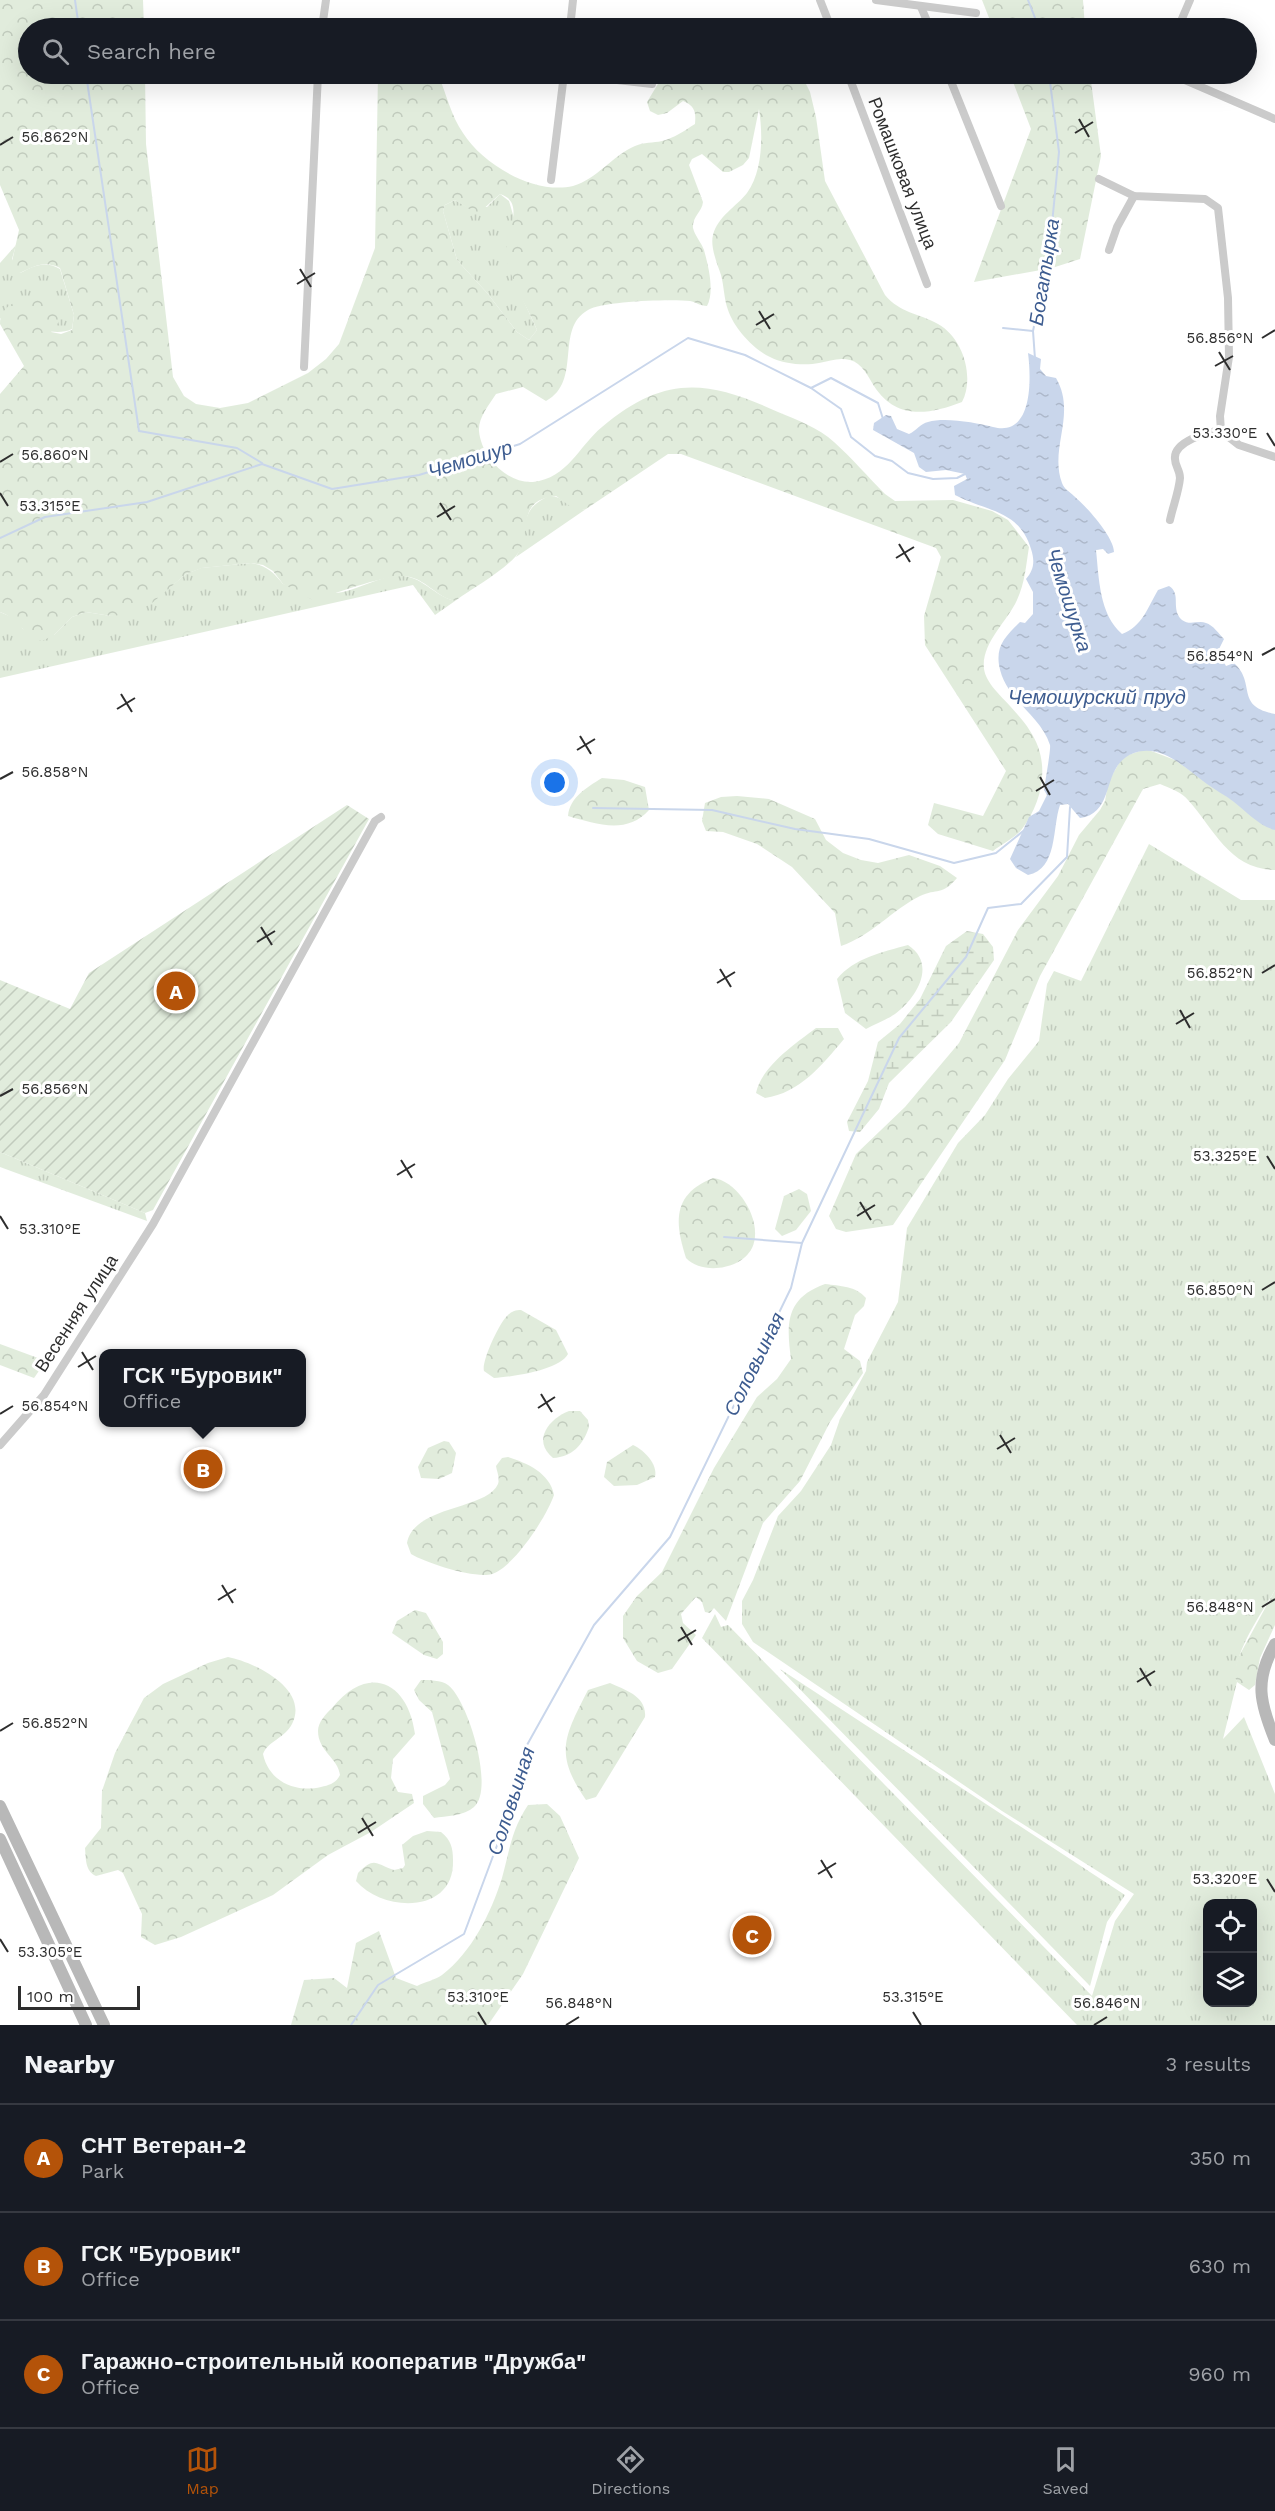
<!DOCTYPE html>
<html lang="en">
<head>
<meta charset="utf-8">
<style>
	body { margin:0; font-family:"Work Sans",sans-serif; background:#20242c; color:#f1f3f6 }
	.controls { position:absolute; right:18px; bottom:18px; display:grid; overflow:hidden; border-radius:12px; box-shadow:0 6px 24px #0002 }
	.controls button { width:54px; height:54px; display:grid; place-items:center; padding:0; border:0; border-bottom:2px solid #363941; background:#171b24; color:#f1f3f6; font:30px sans-serif }
	.scale { position:absolute; left:18px; bottom:15px; width:122px; box-sizing:border-box; padding-left:6px; border:3px solid #2e2e2e; border-top:0; font-size:16px; line-height:21px; white-space:nowrap; color:#2e2e2e; -webkit-text-stroke:4px #fff; paint-order:stroke }
	.you { position:absolute; left:555px; top:783px; width:21px; height:21px; margin:-15px; border:4px solid #fff; border-radius:50%; background:#1a73e8; box-shadow:0 0 0 9px #1a73e833 }
	.badge { display:grid; place-items:center; width:39px; height:39px; border-radius:50%; background:#b45309; color:#fff; font-size:20px; font-weight:700 }
	.pin { position:absolute; translate:-50% -50%; border:3px solid #fff; box-shadow:0 2px 6px #0006 }
	.popup { position:absolute; left:99px; top:1349px; width:207px; height:78px; box-sizing:border-box; display:grid; place-content:center; border-radius:12px; background:#171b24; filter:drop-shadow(0 2px 4px #0005); font-size:20px; white-space:nowrap; color:#9ea1a6 }
	.popup b { font-size:22px; color:#f1f3f6 }
	.popup::after { content:''; position:absolute; left:50%; top:100%; margin-left:-12px; border:12px solid transparent; border-top-color:#171b24 }
	.list { margin:0; padding:0; list-style:none }
	h2 { display:flex; justify-content:space-between; align-items:center; height:78px; margin:0; padding:0 24px; font-size:26px }
	h2 small { font-size:20px; font-weight:400; color:#9ea1a6 }
	.list li { display:grid; grid-template-columns:39px 1fr auto; gap:18px; align-items:center; box-sizing:border-box; height:108px; padding:0 24px; border-top:2px solid #363941 }
	.list b { display:block; font-size:22px; white-space:nowrap }
	.list p { margin:0; font-size:20px; white-space:nowrap; color:#9ea1a6 }
	.list em { font-size:20px; font-style:normal; color:#9ea1a6 }
	.icon { flex:none; width:33px; height:33px; fill:none; stroke:currentColor; stroke-width:2; stroke-linecap:round; stroke-linejoin:round }
	.map { position:relative; flex:none; width:1275px; height:2025px; overflow:hidden }
	.search { position:absolute; background:#171b24; box-shadow:0 6px 24px #0002; left:18px; right:18px; top:18px; height:66px; display:flex; align-items:center; gap:15px; box-sizing:border-box; padding:0 21px; border-radius:33px; color:#9ea1a6; font-size:22px }
	.sheet { height:402px; background:#171b24 }
	nav { display:flex; justify-content:space-around; align-items:center; box-sizing:border-box; height:84px; border-top:2px solid #363941; background:#171b24; font-size:16px; color:#9ea1a6 }
	nav a { display:grid; justify-items:center; gap:3px }
	nav .on { color:#b45309 }
	.map>svg:first-child { display:block }
	.grass { fill:url(#grass-tufts); fill-rule:evenodd }
	.forest { fill:url(#forest-crowns); fill-rule:evenodd }
	.wetland { fill:url(#wetland-marsh) }
	.garden { fill:url(#garden-furrows) }
	.water { fill:url(#water-ripples) }
	.lines { fill:none; stroke-linecap:round; stroke-linejoin:round }
	.stream { stroke:#c9d6eb; stroke-width:2 }
	.street { stroke:#cbcbcb; stroke-width:8 }
	.secondary { stroke:#b8b8b8; stroke-width:12 }
	.ticks { fill:none; stroke:#2e2e2e; stroke-width:2 }
	.labels { text-anchor:middle; dominant-baseline:central; stroke-width:6; stroke-linejoin:round; paint-order:stroke }
	.street-label { font-size:18px; fill:#2e2e2e; stroke:#fff }
	.water-label { font-size:20px; font-style:italic; fill:#3d5c90; stroke:#fff }
	.ticks-label { font-size:15px; text-anchor:middle; fill:#2e2e2e; stroke:#fff; stroke-width:6; stroke-linejoin:round; paint-order:stroke }
</style>
</head>
<body>
<div class="map">
<svg width="1275" height="2025" viewBox="0 0 1275 2025">
	<defs>
		<pattern id="grass-tufts" width="24" height="20" patternUnits="userSpaceOnUse" patternTransform="scale(1.5)"><rect width="24" height="20" fill="#e1ecdc"/><path d="M3 7l-1-3M5 7V3M7 7l1-3M15 17l-1-3M17 17v-4M19 17l1-3" fill="none" stroke="#c1cbbd"/></pattern>
		<pattern id="forest-crowns" width="20" height="18" patternUnits="userSpaceOnUse" patternTransform="scale(1.5)"><rect width="20" height="18" fill="#e1ecdc"/><path d="M2 6a3 3 0 1 1 6 0M12 15a3 3 0 1 1 6 0" fill="none" stroke="#c1cbbd"/></pattern>
		<pattern id="wetland-marsh" width="20" height="14" patternUnits="userSpaceOnUse" patternTransform="scale(1.5)"><rect width="20" height="14" fill="#e1ecdc"/><path d="M1 5h8M5 5V1M11 12h8M15 12V8" fill="none" stroke="#c1cbbd"/></pattern>
		<pattern id="garden-furrows" width="10" height="10" patternUnits="userSpaceOnUse" patternTransform="scale(1.5)"><rect width="10" height="10" fill="#e1ecdc"/><path d="M-1 1l2-2M0 10L10 0M9 11l2-2" fill="none" stroke="#c1cbbd"/></pattern>
		<pattern id="water-ripples" width="26" height="14" patternUnits="userSpaceOnUse" patternTransform="scale(1.5)"><rect width="26" height="14" fill="#c9d6eb"/><path d="M2 4q2-2 4 0t4 0M15 11q2-2 4 0t4 0" fill="none" stroke="#adb8ca"/></pattern>
	</defs>
	<rect width="100%" height="100%" fill="#fff"/>
	<g class="grass">
		<polygon points="500,194 509,201 514,218 512,229 514,280 537,330 529,340 517,332 488,294 457,260 443,211 445,205 455,200 467,207 487,207"/>
		<path d="M16,245L12,259L20,273C34,266 45,260 60,269L74,315L72,329C50,339 26,322 6,312L0,319V263Z"/>
		<path d="M549,496C563,495 572,511 586,509L516,557C531,532 515,511 549,496Z"/>
		<path d="M251,563C267,566 273,572 283,584C300,587 326,596 343,592C360,588 379,577 397,576C421,574 433,596 455,601L435,615L413,585L0,678V612L16,619L23,629L54,635L72,617L86,612L111,616L169,588L186,574L201,568Z"/>
		<path d="M1149,844L1241,900H1275V1590C1263,1611 1229,1659 1237,1682L1223,1739L1244,1717L1275,1794V2025H1077L702,1638L715,1614L721,1627L728,1625L1092,1996L1115,1921L1134,1894L1002,1811L753,1642L742,1624V1601L753,1580L778,1516L801,1491L831,1445L840,1419L866,1371L867,1362L898,1302L907,1228L958,1143L985,1115L1008,1079L1039,1041L1047,984L1054,971L1081,981ZM1208,1904H1252V2002H1208Z"/>
		<polygon points="0,1152 145,1213 147,1221 0,1167"/>
		<polygon points="780,1669 1125,1895 1107,1922 1090,1986"/>
	</g>
	<g class="forest">
		<path d="M0,0H143L144,28H28V74H145L146,144L173,377L184,396L196,404L220,408L248,403L308,373L326,359L339,344L375,248L378,74H438C446,93 451,116 463,133C483,165 535,195 573,186C597,179 612,156 635,146C644,142 653,143 662,141C674,138 684,131 695,124C696,112 695,106 683,101L667,113L658,115L650,111L647,102L664,74H801L810,92L816,117L825,181L885,295C900,313 918,313 938,324C963,338 975,377 962,402C928,415 896,420 874,386C868,376 862,363 850,360C839,357 830,361 819,363C805,366 783,364 770,357C753,349 734,328 728,310C724,299 724,286 721,275C717,263 710,247 713,235C718,216 736,207 747,193C763,171 763,135 759,109L749,158L743,165L729,172H723L702,154L692,159L689,165L703,202C702,212 692,217 693,228C695,236 701,242 704,250C708,265 715,291 707,306C700,306 696,302 690,301C671,299 603,301 588,310C554,329 583,381 546,401L523,387L496,394C489,405 478,418 479,431C481,456 507,484 533,482C568,478 578,447 602,427C665,374 708,380 778,412C797,420 819,428 834,442C852,458 868,477 885,494L895,501L953,500L992,511L1008,520L1029,547C1026,565 1025,583 1017,600C1007,622 981,643 984,669C986,683 1001,696 1010,706C1017,714 1025,722 1030,731C1051,762 1043,801 1022,829C1015,838 1002,844 993,851L938,834L928,825L934,803L983,816L1006,771L925,645L924,616L941,557L936,548L681,454H668L586,509H574L556,496C513,500 534,536 516,556C502,572 473,588 455,601C437,597 427,581 410,577C389,572 337,594 313,600L283,584L273,571L263,565L251,563L202,568L186,574L152,603L129,614L111,616L86,612L72,617L54,635L42,641C24,636 18,618 0,612V394L24,366L0,324C0,305 21,298 36,296L58,312V323L51,332L61,334L72,330L74,315L60,268C45,260 34,266 20,273L13,271L11,266L19,230L0,185ZM500,194C527,202 505,236 506,253C509,280 527,305 537,330L529,340L517,332L488,294L457,260L443,211L445,205L455,200L474,212H480Z"/>
		<polygon points="982,0 1083,0 1085,28 993,28"/>
		<polygon points="1010,74 1090,74 1101,156 1080,259 1052,268 974,282 1031,129"/>
		<path d="M1146,749L1175,760L1275,830V870C1229,869 1215,830 1188,800C1182,792 1169,788 1160,784L1143,789L1040,976L1005,1060L893,1225L846,1232L836,1229L829,1216L856,1154L905,1107L959,1043L1018,930L1058,876L1079,835L1100,810L1105,801L1108,783L1120,761L1128,755Z"/>
		<path d="M602,778L624,780L645,787L649,810C627,835 596,824 568,816C570,797 586,788 602,778Z"/>
		<path d="M737,796L769,799L815,819L826,840L843,853L861,860L878,863L909,855L940,866L957,878C942,896 937,888 920,896C892,910 871,936 841,946L835,913L792,867L757,844L723,832L706,831L702,821L705,803L721,797Z"/>
		<path d="M908,945C937,964 917,998 895,1014C886,1020 875,1024 866,1029L845,1013L837,979C854,958 883,952 908,945Z"/>
		<path d="M816,1028H838L844,1039C822,1065 800,1093 765,1098L756,1093C762,1066 795,1044 816,1028Z"/>
		<path d="M713,1178C739,1181 764,1223 752,1248C741,1270 702,1275 686,1258C674,1221 673,1194 713,1178Z"/>
		<polygon points="799,1189 807,1194 811,1211 796,1230 782,1236 775,1229 784,1196"/>
		<path d="M825,1284C840,1286 856,1286 866,1298L864,1306L855,1315L844,1349L860,1361L863,1373L830,1422L800,1481L763,1523L726,1621L714,1608L710,1613L705,1612L702,1602L696,1597L681,1614L683,1623L696,1635L672,1669L658,1673L637,1661L623,1638V1616L637,1596L662,1572L714,1468L757,1397L777,1379L791,1359C786,1323 786,1298 825,1284Z"/>
		<path d="M521,1310L556,1330L568,1354C560,1370 512,1377 494,1378L484,1371C481,1362 500,1321 508,1315C512,1311 516,1310 521,1310Z"/>
		<polygon points="0,1344 46,1361 34,1378 0,1365"/>
		<path d="M569,1411H580L588,1420L589,1427C583,1445 572,1457 553,1458C531,1440 550,1418 569,1411Z"/>
		<polygon points="444,1441 449,1442 456,1453 452,1473 439,1479 421,1478 418,1467 428,1448"/>
		<path d="M633,1445C644,1450 658,1464 655,1477L637,1485L614,1486L604,1477L607,1462Z"/>
		<path d="M508,1457C527,1463 550,1473 554,1495C547,1516 514,1567 492,1574C475,1579 426,1563 411,1554L407,1543C414,1505 487,1510 498,1484C500,1478 497,1472 496,1466L502,1458Z"/>
		<polygon points="1275,1590 1275,1625 1260,1658 1255,1685 1249,1690 1237,1682 1234,1674 1238,1658"/>
		<polygon points="415,1610 426,1613 443,1642 443,1654 437,1659 424,1655 392,1633 397,1621"/>
		<path d="M228,1657C254,1662 310,1689 292,1724C285,1738 268,1741 263,1754C269,1782 296,1793 321,1787C330,1785 336,1783 340,1775C338,1758 318,1751 318,1731C318,1722 326,1714 332,1708C368,1663 408,1681 415,1734L393,1759L391,1778L398,1792L412,1794L414,1803L371,1832L328,1855L273,1895L181,1937L155,1945L141,1937L142,1914L123,1873L118,1870L96,1876C85,1871 86,1859 85,1848L101,1828L102,1791L115,1753L144,1698L163,1684L208,1663Z"/>
		<path d="M421,1680C429,1680 441,1680 448,1685C468,1700 495,1789 474,1807C464,1816 446,1816 434,1818L423,1804V1796L445,1785L450,1779L432,1712L419,1700L414,1690Z"/>
		<path d="M610,1683C625,1690 647,1696 645,1717L596,1797L586,1800C554,1754 564,1737 588,1690Z"/>
		<path d="M547,1804L560,1816L579,1858L523,1974L488,2025H291L304,1980L334,1978L347,1988L356,1943L379,1931L396,1978L417,1986C425,1982 435,1980 442,1975C472,1952 491,1913 502,1878C510,1849 511,1831 528,1805Z"/>
		<path d="M427,1831L441,1832C451,1840 453,1848 453,1860C455,1914 384,1913 356,1881L358,1873C375,1856 375,1864 394,1870L403,1868L405,1865L402,1845L413,1836Z"/>
	</g>
	<polygon class="wetland" points="967,931 983,934 993,947 994,960 951,1022 889,1083 879,1109 860,1132 849,1131 847,1122 868,1081 878,1042 900,1024 920,999 946,946"/>
	<polygon class="garden" points="347,805 369,819 153,1210 145,1213 0,1152 0,980 70,1009 89,973"/>
	<path class="water" d="M1028,353L1041,359L1040,369L1046,376L1056,378C1077,414 1049,448 1062,483C1064,489 1069,491 1074,496C1086,506 1114,537 1114,552L1108,554L1103,549L1096,550C1099,578 1099,614 1122,634C1142,627 1148,607 1158,590L1169,586C1182,594 1170,609 1182,620C1190,626 1198,620 1206,623C1213,625 1219,634 1224,639L1218,651L1226,666L1234,663C1257,684 1234,706 1275,714V830C1259,826 1247,812 1234,802C1225,795 1215,790 1207,784C1186,769 1162,743 1134,753C1100,765 1117,813 1080,818L1068,804L1060,805C1052,828 1058,869 1028,875L1016,868L1010,859L1029,817L1039,811L1047,795L1044,790C1045,782 1051,750 1050,745C1040,714 1005,700 999,665C996,645 1006,636 1020,622L1025,623L1033,614V592L1026,579C1034,570 1035,561 1031,549C1020,510 985,511 955,495L954,486L967,479L965,474L946,470L926,472L919,467L914,453L873,430L874,423L886,415L891,416L897,429L909,434C916,431 921,423 928,422C946,417 976,423 993,427C1034,438 1031,376 1028,353Z"/>
	<g class="lines">
		<g class="stream">
			<polyline points="75,0 79,28"/>
			<polyline points="1028,0 1039,28"/>
			<polyline points="86,74 139,431 237,448 262,463"/>
			<polyline points="1003,328 1033,331"/>
			<polyline points="1035,359 1033,331 1049,255 1059,152 1049,74"/>
			<polyline points="811,388 841,409 851,437 875,456 892,461 908,473 933,479 957,478 967,473"/>
			<polyline points="0,538 45,517 147,502 262,464 332,489 419,475 520,444 688,338 745,355 811,388 831,378 878,403 883,419"/>
			<polyline points="593,808 712,810 795,829 869,839 954,863 996,853 1027,828"/>
			<polyline points="724,1237 802,1243"/>
			<polyline points="351,2025 378,1985 464,1934 502,1832 527,1745 594,1625 670,1537 791,1288 802,1243 899,1038 966,957 988,908 1021,904 1067,857 1070,807"/>
		</g>
		<g class="street">
			<polyline points="820,0 831,28"/>
			<polyline points="876,0 976,13"/>
			<polyline points="921,7 930,28"/>
			<polyline points="322,28 326,0"/>
			<polyline points="570,28 573,0"/>
			<polyline points="1178,28 1190,0"/>
			<polyline points="565,74 652,84"/>
			<polyline points="848,74 927,284"/>
			<polyline points="948,74 1001,206"/>
			<polyline points="1171,74 1275,119"/>
			<polyline points="1099,179 1134,196 1205,199 1218,208 1228,298 1229,357 1220,416 1221,431 1239,445 1275,457"/>
			<polyline points="551,180 564,74"/>
			<polyline points="1109,250 1117,227 1134,196"/>
			<polyline points="304,367 318,74"/>
			<path d="M1170,520C1173,506 1179,491 1180,478C1180,470 1175,466 1175,459C1173,442 1208,431 1221,431"/>
			<polyline points="0,1445 44,1395 153,1224 375,821 381,817"/>
		</g>
		<g class="secondary">
			<path d="M1275,1644C1254,1681 1260,1703 1275,1740"/>
			<polyline points="0,1806 104,2025"/>
			<polyline points="0,1839 86,2025"/>
		</g>
	</g>
	<path class="ticks" d="M1079,119L1089,137M1075,133L1093,122M0,145L13,137M300,269L311,287M297,284L315,273M759,311L770,329M756,325L774,314M1262,338L1275,330M1219,352L1230,370M1215,366L1233,356M1267,433L1275,446M0,462L13,454M0,493L8,506M440,503L451,520M437,517L455,506M899,544L910,562M896,558L914,547M1262,655L1275,648M121,694L132,712M117,709L135,698M580,736L591,754M577,750L595,739M1040,777L1050,795M0,779L13,772M1036,791L1054,780M261,927L272,945M257,942L275,931M720,969L731,987M1262,973L1275,965M717,983L735,972M1180,1010L1190,1028M1176,1024L1194,1013M0,1096L13,1089M1267,1156L1275,1169M401,1160L412,1178M397,1175L415,1164M860,1202L871,1220M0,1216L8,1229M857,1216L875,1205M1262,1290L1275,1282M82,1352L93,1370M78,1367L96,1356M541,1394L552,1412M538,1408L555,1397M0,1414L13,1406M1000,1435L1011,1453M997,1449L1015,1438M222,1585L233,1603M218,1600L236,1589M1262,1607L1275,1599M681,1627L692,1645M678,1641L696,1630M1140,1668L1151,1686M1137,1682L1155,1671M0,1731L13,1723M362,1818L373,1836M358,1833L376,1822M821,1860L832,1878M818,1874L836,1863M1267,1879L1275,1892M0,1939L8,1952M478,2012L486,2025M913,2012L921,2025M566,2025L579,2017M1094,2025L1107,2017"/>
	<g class="labels">
		<g class="street-label">
			<text transform="translate(903 173) rotate(69)">Ромашковая улица</text>
			<text transform="translate(76 1313) rotate(-57)">Весенняя улица</text>
		</g>
		<g class="water-label">
			<text transform="translate(1044 272) rotate(-81)">Богатырка</text>
			<text transform="translate(470 459) rotate(-17)">Чемошур</text>
			<text transform="translate(1069 600) rotate(72)">Чемошурка</text>
			<text x="1097" y="697">Чемошурский пруд</text>
			<text transform="translate(754 1364) rotate(-64)">Соловьиная</text>
			<text transform="translate(511 1801) rotate(-72)">Соловьиная</text>
		</g>
	</g>
	<g class="ticks-label">
		<text x="55" y="142">56.862°N</text>
		<text x="1220" y="343">56.856°N</text>
		<text x="1225" y="438">53.330°E</text>
		<text x="55" y="460">56.860°N</text>
		<text x="50" y="511">53.315°E</text>
		<text x="1220" y="661">56.854°N</text>
		<text x="55" y="777">56.858°N</text>
		<text x="1220" y="978">56.852°N</text>
		<text x="55" y="1094">56.856°N</text>
		<text x="1225" y="1161">53.325°E</text>
		<text x="50" y="1234">53.310°E</text>
		<text x="1220" y="1295">56.850°N</text>
		<text x="55" y="1411">56.854°N</text>
		<text x="1220" y="1612">56.848°N</text>
		<text x="55" y="1728">56.852°N</text>
		<text x="1225" y="1884">53.320°E</text>
		<text x="50" y="1957">53.305°E</text>
		<text x="478" y="2002">53.310°E</text>
		<text x="913" y="2002">53.315°E</text>
		<text x="579" y="2008">56.848°N</text>
		<text x="1107" y="2008">56.846°N</text>
	</g>
</svg>
<div class="controls">
<button><svg class="icon" aria-label="locate" viewBox="0 0 24 24"><circle cx="12" cy="12" r="6"/><path d="M12 2v4M12 18v4M2 12h4M18 12h4"/></svg></button>
<button><svg class="icon" aria-label="layers" viewBox="0 0 24 24"><path d="M12 4l9 5-9 5-9-5zM3 14l9 5 9-5"/></svg></button>
</div>
<div class="scale">100 m</div>
<div class="you"></div>
<div class="pin badge" style="left:176px;top:991px">A</div>
<div class="pin badge" style="left:203px;top:1469px">B</div>
<div class="popup"><b>ГСК &quot;Буровик&quot;</b>Office</div>
<div class="pin badge" style="left:752px;top:1935px">C</div>
<div class="search"><svg class="icon" aria-label="search" viewBox="0 0 24 24"><circle cx="10" cy="10" r="6"/><path d="M15 15l6 6"/></svg>Search here</div>
</div>
<section class="sheet">
<h2>Nearby<small>3 results</small></h2>
<ul class="list">
<li><span class="badge">A</span><div><b>СНТ Ветеран-2</b><p>Park</p></div><em>350 m</em></li>
<li><span class="badge">B</span><div><b>ГСК &quot;Буровик&quot;</b><p>Office</p></div><em>630 m</em></li>
<li><span class="badge">C</span><div><b>Гаражно-строительный кооператив &quot;Дружба&quot;</b><p>Office</p></div><em>960 m</em></li>
</ul>
</section>
<nav>
<a class="on"><svg class="icon" aria-label="map" viewBox="0 0 24 24"><path d="M3 6l6-2 6 2 6-2v14l-6 2-6-2-6 2zM9 4v14M15 6v14"/></svg>Map</a>
<a><svg class="icon" aria-label="directions" viewBox="0 0 24 24"><path d="M12 3l9 9-9 9-9-9zM9 14v-3h6M13 9l2 2-2 2"/></svg>Directions</a>
<a><svg class="icon" aria-label="saved" viewBox="0 0 24 24"><path d="M7 4h10v16l-5-4-5 4z"/></svg>Saved</a>
</nav>
</body>
</html>
